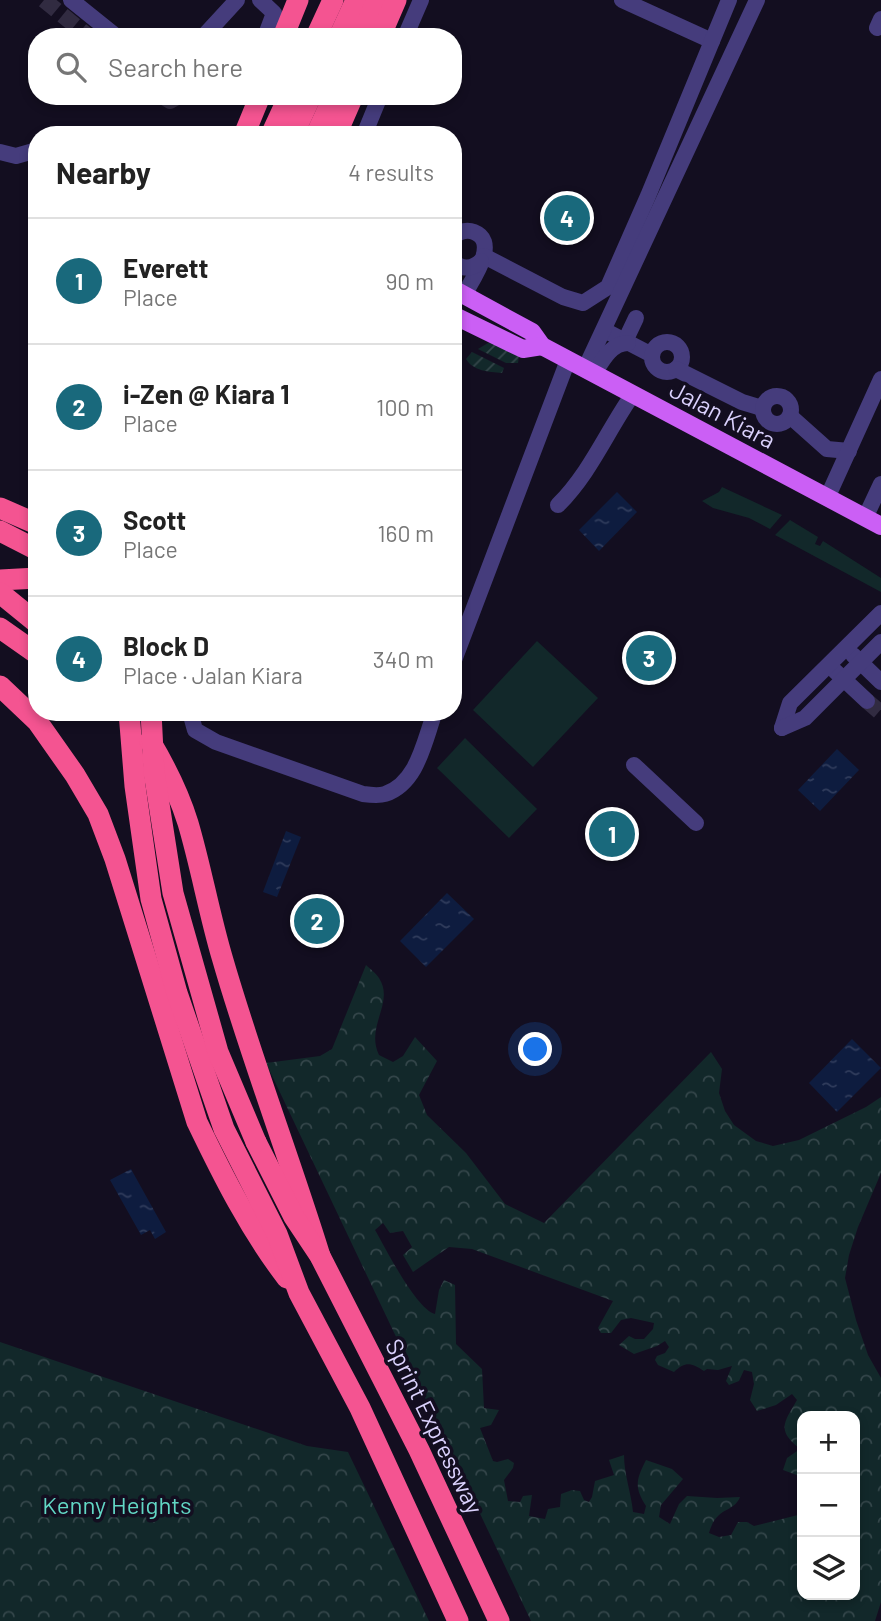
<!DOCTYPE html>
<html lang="en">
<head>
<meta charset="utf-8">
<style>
	body { margin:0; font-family:Barlow,sans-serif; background:#f6f6f6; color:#222 }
	.controls { position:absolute; right:21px; bottom:21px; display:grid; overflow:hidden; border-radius:14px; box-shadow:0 4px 10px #0003 }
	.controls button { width:63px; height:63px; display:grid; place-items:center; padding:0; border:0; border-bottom:2px solid #e0e0e0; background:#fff; color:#222; font:35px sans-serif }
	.you { position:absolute; left:536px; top:1050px; width:24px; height:24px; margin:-18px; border:5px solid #fff; border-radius:50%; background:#1a73e8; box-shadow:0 0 0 10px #1a73e833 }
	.badge { display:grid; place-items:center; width:46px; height:46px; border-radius:50%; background:#19697c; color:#fff; font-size:23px; font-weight:700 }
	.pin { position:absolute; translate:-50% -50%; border:4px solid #fff; box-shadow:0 2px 7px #0006 }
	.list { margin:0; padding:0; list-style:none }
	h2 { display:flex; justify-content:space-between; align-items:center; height:91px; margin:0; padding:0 28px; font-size:30px }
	h2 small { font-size:23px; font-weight:400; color:#767676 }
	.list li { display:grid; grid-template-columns:46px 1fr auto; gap:21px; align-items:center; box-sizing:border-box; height:126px; padding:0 28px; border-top:2px solid #e0e0e0 }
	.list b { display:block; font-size:26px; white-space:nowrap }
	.list p { margin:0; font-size:23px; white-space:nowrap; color:#767676 }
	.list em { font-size:23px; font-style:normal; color:#767676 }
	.icon { flex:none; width:38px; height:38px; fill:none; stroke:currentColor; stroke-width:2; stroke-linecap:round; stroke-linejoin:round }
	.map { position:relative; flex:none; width:881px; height:1621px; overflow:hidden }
	.search { position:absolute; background:#fff; box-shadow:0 4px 10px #0003; left:28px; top:28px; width:434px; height:77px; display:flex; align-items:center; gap:18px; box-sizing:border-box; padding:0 24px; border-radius:28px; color:#767676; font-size:26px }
	.panel { position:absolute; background:#fff; box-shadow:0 4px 10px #0003; left:28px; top:126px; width:434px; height:595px; border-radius:28px }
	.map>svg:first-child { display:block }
	.grass { fill:#12282a }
	.forest { fill:url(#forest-crowns); fill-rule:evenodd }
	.garden { fill:url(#garden-furrows) }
	.water { fill:url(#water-ripples) }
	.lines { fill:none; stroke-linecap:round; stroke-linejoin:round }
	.minor-tunnel { stroke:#312b41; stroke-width:16; stroke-dasharray:16 8; stroke-linecap:butt }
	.minor { stroke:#453c7c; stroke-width:16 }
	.major { stroke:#cb5ff5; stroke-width:18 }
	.highway { stroke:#f45491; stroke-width:21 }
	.highway-bridge { stroke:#f45491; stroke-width:21 }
	.labels { text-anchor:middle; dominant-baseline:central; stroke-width:7; stroke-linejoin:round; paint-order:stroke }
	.street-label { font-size:24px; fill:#dad1fc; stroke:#130e20 }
	.park-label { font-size:24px; fill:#62d7c5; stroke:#130e20 }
</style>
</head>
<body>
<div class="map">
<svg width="881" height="1621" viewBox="0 0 881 1621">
	<defs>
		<pattern id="forest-crowns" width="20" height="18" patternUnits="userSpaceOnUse" patternTransform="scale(1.75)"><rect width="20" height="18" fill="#12282a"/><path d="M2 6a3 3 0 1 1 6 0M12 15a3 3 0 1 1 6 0" fill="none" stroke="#34464a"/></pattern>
		<pattern id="garden-furrows" width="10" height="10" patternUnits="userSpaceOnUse" patternTransform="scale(1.75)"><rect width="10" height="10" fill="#12282a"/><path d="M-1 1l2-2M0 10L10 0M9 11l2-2" fill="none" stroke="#34464a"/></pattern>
		<pattern id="water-ripples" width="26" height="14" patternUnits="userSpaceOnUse" patternTransform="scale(1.75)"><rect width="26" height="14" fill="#0e1c3f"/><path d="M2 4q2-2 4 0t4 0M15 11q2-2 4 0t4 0" fill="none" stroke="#303c5c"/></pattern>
	</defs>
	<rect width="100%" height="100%" fill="#130e20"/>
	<g class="grass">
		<polygon points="722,487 782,515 770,529 749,518 713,508 702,501 719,492"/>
		<polygon points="790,520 818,537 815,544 820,546 823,541 881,578 881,592 775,535"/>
		<polygon points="537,641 598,698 533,767 473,710"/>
		<polygon points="465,738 537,809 509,838 437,768"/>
	</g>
	<g class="forest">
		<path d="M366,965C370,969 376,973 379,978C395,1003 365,1026 379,1055L393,1062L403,1056L415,1037L437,1061L419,1095L427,1115L466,1153L505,1204L544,1223L711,1052L722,1069L719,1093L725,1111L734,1125L756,1141L773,1146L799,1140L866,1107L881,1097V1173L858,1227L849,1255L845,1278L856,1320L868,1355L881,1378V1602L875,1621H531L266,1063L320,1056L332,1049ZM383,1223L390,1233L403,1231L412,1247L403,1255L413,1272L449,1247L472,1249L613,1301L598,1328L601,1333H611L621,1320L631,1318L654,1323L653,1329L644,1339H635L629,1336L619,1345L634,1354L657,1346L665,1341L669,1347L665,1353L657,1356L655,1360L658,1365L674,1372C686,1361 691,1363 704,1371L707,1369L718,1370L732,1366L726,1381L729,1385L739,1381L744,1370L752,1372L754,1384L750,1400L757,1411L776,1405L792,1394L797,1400C783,1424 777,1430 800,1449L787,1458L783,1470L802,1477V1416H855V1595H802V1507L798,1515L754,1526L747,1522H738L731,1535L719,1537L709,1533C717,1505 733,1514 740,1497L717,1498L687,1496L679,1504L670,1524L659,1517L661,1505L683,1479L672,1469L646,1460C636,1480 634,1487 646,1506L644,1514L633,1512C631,1492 624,1474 624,1455L609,1460L614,1475L595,1481L592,1497L589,1502L584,1500L580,1491L572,1490L561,1494L560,1507L548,1509L545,1519L529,1516L532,1495L523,1496L520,1502L508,1501L504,1480L513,1468L514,1463L508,1459L497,1462L493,1461L480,1428L491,1425L499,1410L484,1408L482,1369L456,1344L455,1285L444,1280L439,1290L435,1314C416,1309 386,1249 375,1230Z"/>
		<polygon points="0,1342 307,1446 348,1452 429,1621 0,1621"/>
	</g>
	<g class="garden">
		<polygon points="496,342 519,356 518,363 506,363 478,349 488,343"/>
		<path d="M472,352L504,368L502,373C489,372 473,371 466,359Z"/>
	</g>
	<g class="water">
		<polygon points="617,492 637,512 599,551 579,530"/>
		<polygon points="837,749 859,770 820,811 798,790"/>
		<polygon points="286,831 301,837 277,897 263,892"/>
		<polygon points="447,893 474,919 426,967 400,941"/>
		<polygon points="852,1039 881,1068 837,1112 809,1083"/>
		<polygon points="131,1169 166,1232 155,1239 150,1230 141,1235 110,1180"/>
	</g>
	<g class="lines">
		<g class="minor-tunnel">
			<polyline points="44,0 89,37"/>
			<polyline points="162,96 170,101 179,96"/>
			<polyline points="867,701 881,713"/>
		</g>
		<g class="minor">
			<polyline points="71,0 117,37"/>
			<polyline points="260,0 274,13 265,37"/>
			<polyline points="622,0 712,41"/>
			<polyline points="877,28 881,19"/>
			<polyline points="203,37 237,0"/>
			<polyline points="405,37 421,0"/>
			<polyline points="364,135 380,96"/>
			<polyline points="0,152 16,156 37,150"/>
			<path d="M453,237C459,232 466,229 474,232C500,242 472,280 464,295"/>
			<polyline points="484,256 563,297 583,303 608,287 648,196 729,0"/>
			<path d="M453,262C463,270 472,269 481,261"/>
			<polyline points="604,330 652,355"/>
			<circle cx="667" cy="357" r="15"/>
			<polyline points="628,343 627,337 636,318"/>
			<polyline points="585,369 757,0"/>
			<polyline points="676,369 742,402 762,408"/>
			<path d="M594,374C602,361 611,343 628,343"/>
			<circle cx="777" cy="410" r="14"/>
			<polyline points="790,416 827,449 849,451"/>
			<polyline points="828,496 881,379"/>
			<path d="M558,505C591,472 607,431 633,394"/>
			<polyline points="865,518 881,484"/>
			<polyline points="853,655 881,682"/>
			<polyline points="453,663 568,360"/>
			<polyline points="835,671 867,701"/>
			<path d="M190,712L195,730L216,742L363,794C370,795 379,796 385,794C418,783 424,741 435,712"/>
			<polyline points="782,728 790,703 881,613"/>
			<polyline points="782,728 805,718 881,642"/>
			<polyline points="634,765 696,823"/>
		</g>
		<g class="major">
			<polyline points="453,289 532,332 542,346 881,526"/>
			<polyline points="453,315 523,349 542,346"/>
		</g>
		<g class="highway">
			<polyline points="283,37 298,0"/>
			<polyline points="316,37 333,0"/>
			<polyline points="339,37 356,0"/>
			<polyline points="361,37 377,0"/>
			<polyline points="380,37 396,0"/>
			<polyline points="244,135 260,96"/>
			<polyline points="293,135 311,96"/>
			<polyline points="336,135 353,96"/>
			<polyline points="0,508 37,524"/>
			<polyline points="0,531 37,550"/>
			<polyline points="0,580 37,578"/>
			<polyline points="0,593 37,623"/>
			<polyline points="0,628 37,654"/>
			<path d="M0,686L37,721L75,775L98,814L115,859L197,1122C223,1176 250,1230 287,1278"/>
			<polyline points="129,712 135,786 151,899 177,993 224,1129 277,1234 299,1293 360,1408 458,1621"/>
			<path d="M150,741C165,766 179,794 188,823C201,867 209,913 222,957C251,1058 289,1156 320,1256"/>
			<polyline points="256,1142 294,1217 320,1256 419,1450 499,1621"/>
		</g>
		<g class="highway-bridge">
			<polyline points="271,135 289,96"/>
			<polyline points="316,135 334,96"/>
			<polyline points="151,712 154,772 173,893 218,1052 256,1142"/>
		</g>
	</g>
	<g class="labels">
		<g class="street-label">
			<text transform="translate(723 414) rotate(28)">Jalan Kiara</text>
			<text transform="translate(435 1426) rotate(64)">Sprint Expressway</text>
		</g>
		<g class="park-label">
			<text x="117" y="1504">Kenny Heights</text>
		</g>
	</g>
</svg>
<div class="controls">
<button>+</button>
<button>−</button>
<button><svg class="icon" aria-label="layers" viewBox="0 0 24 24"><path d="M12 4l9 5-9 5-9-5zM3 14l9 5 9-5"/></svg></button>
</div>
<div class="you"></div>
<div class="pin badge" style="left:612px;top:834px">1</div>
<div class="pin badge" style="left:317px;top:921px">2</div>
<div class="pin badge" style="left:649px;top:658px">3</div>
<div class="pin badge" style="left:567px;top:218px">4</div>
<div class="search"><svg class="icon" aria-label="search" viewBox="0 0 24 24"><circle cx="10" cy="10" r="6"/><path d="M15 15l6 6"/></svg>Search here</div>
<section class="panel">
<h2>Nearby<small>4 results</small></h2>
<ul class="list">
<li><span class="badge">1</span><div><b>Everett</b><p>Place</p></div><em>90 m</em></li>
<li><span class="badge">2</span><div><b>i-Zen @ Kiara 1</b><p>Place</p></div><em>100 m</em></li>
<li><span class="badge">3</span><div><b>Scott</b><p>Place</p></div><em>160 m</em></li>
<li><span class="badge">4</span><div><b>Block D</b><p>Place · Jalan Kiara</p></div><em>340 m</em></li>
</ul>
</section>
</div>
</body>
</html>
